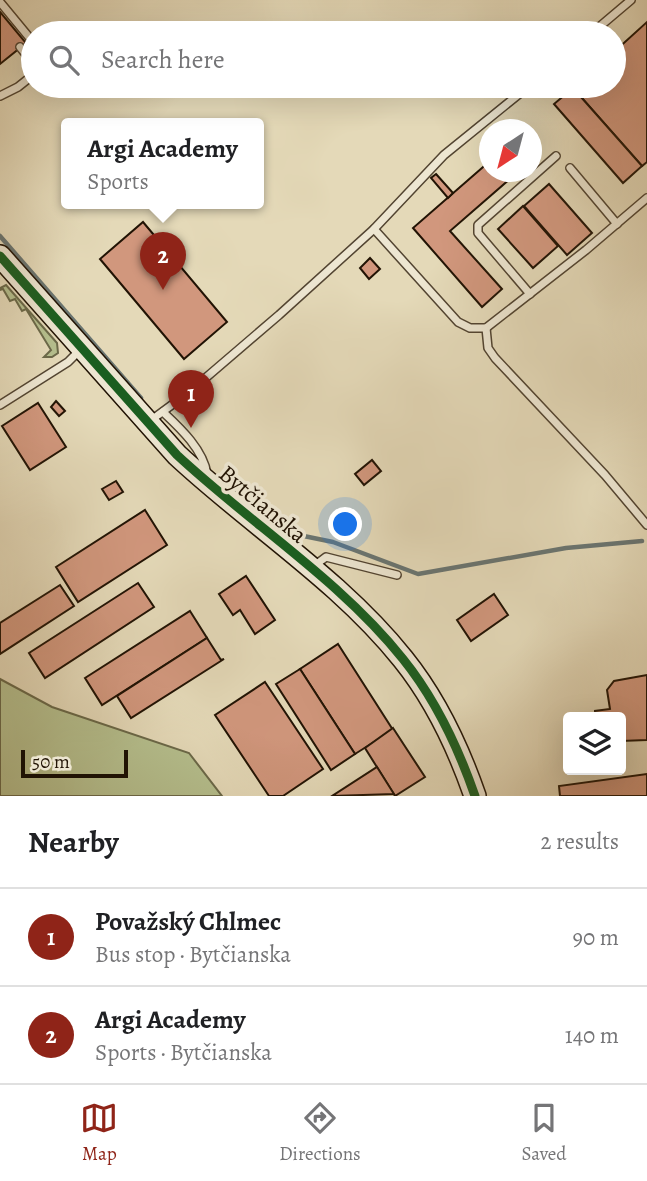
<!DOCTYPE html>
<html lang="en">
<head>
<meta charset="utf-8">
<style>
	body { margin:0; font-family:Alegreya,serif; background:#f6f6f6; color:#202124 }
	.controls { position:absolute; right:21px; bottom:21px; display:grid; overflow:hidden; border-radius:7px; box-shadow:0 7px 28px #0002 }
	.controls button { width:63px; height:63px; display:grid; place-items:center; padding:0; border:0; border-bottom:2px solid #e0e0e0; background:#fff; color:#202124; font:35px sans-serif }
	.compass { position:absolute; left:479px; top:119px; width:63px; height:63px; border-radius:50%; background:#fff; box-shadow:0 7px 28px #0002; rotate:216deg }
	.scale { position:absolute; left:21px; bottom:18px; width:107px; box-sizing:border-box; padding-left:7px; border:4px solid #211304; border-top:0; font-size:19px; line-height:24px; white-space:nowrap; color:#211304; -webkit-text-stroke:5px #ede6d1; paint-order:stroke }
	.you { position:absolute; left:346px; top:525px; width:24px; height:24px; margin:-18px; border:5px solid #fff; border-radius:50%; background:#1a73e8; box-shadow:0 0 0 10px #1a73e833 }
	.badge { display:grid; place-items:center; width:46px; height:46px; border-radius:50%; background:#8f2418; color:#fff; font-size:23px; font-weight:700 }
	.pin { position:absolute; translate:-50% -58px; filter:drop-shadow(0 2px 4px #0008) }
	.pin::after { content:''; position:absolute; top:37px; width:24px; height:21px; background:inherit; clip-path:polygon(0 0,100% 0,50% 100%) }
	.popup { position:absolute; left:61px; top:118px; width:203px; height:91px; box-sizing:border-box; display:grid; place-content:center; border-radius:7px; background:#fff; filter:drop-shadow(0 2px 5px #0005); font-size:23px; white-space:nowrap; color:#757577 }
	.popup b { font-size:26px; color:#202124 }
	.popup::after { content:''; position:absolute; left:50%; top:100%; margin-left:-14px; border:14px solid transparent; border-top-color:#fff }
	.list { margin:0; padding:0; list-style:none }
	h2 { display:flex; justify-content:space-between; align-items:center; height:91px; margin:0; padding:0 28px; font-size:30px }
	h2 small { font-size:23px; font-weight:400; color:#757577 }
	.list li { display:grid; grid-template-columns:46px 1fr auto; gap:21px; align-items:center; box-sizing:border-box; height:98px; padding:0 28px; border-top:2px solid #e0e0e0 }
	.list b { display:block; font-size:26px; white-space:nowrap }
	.list p { margin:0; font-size:23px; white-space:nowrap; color:#757577 }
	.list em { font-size:23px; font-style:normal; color:#757577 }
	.icon { flex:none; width:38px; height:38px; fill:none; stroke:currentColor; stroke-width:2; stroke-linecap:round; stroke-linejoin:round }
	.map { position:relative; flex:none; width:647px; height:796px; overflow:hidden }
	.search { position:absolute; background:#fff; box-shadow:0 7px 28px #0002; left:21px; right:21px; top:21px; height:77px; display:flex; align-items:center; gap:18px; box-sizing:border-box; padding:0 24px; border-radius:38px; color:#757577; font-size:26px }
	.sheet { height:287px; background:#fff }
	nav { display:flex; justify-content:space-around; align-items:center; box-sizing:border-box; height:98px; border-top:2px solid #e0e0e0; background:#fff; font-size:19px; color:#757577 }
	nav a { display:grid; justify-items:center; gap:4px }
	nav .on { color:#8f2418 }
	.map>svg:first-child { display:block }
	.green { fill:#b5bf8e; stroke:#6b6949; stroke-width:2 }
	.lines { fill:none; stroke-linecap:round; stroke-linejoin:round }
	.stream { stroke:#6a7571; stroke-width:4.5 }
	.building { fill:#d1977d; stroke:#211304; stroke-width:2 }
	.service-casing { stroke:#524431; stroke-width:10 }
	.secondary-casing { stroke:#211304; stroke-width:24 }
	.service { stroke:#ede6d1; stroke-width:7 }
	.secondary { stroke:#ede6d1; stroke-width:21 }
	.cycleway-casing { stroke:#ede6d1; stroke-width:13 }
	.cycleway { stroke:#1b5e20; stroke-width:9 }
	.labels { text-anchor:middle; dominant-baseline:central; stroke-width:7; stroke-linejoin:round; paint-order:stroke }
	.street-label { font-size:24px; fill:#211304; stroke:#ede6d1 }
</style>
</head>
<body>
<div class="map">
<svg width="647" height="796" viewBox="0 0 647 796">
	<rect width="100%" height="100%" fill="#e4d9b8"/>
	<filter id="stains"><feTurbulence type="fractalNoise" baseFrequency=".00286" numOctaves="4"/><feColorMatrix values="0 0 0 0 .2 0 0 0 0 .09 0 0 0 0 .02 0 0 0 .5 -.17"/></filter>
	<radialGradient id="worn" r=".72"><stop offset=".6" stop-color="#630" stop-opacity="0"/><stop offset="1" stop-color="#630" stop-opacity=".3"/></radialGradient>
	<g class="green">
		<polygon points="6,285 57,343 58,353 52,357 44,357 51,350 26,309 22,311 15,299 10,301 3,289 0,290 0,288"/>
		<polygon points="0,679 52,707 189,753 222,796 0,796"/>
	</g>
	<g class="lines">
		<g class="stream">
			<polyline points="0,236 141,398"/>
			<polyline points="284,529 289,533 333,542 418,574 566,548 642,541"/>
		</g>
	</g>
	<g class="building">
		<polygon points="0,12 26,43 0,64"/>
		<polygon points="647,22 647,162 642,166 573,88 614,86 614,52"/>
		<polygon points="573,88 642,166 623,183 554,104"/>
		<polygon points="490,161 490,172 518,172 450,231 502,289 482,307 413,228"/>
		<polygon points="436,174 453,193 448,198 431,178"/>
		<polygon points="549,184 592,233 567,255 524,206"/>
		<polygon points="523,206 558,246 533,268 498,229"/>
		<polygon points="143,222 227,322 184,359 100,259"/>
		<polygon points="370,258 380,269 369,279 360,268"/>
		<polygon points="56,401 65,411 59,416 51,407"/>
		<polygon points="38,403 66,447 30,470 2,426"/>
		<polygon points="372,460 381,471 364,485 355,474"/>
		<polygon points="116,481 123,492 109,500 102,489"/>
		<polygon points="145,510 167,545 78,602 56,567"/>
		<polygon points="246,576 275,620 255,634 240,610 233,615 219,594"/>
		<polygon points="138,583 154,607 45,678 29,653"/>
		<polygon points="60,585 74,606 0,654 0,623"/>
		<polygon points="494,594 508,615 471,641 457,620"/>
		<polygon points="190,611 207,638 102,705 85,678"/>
		<polygon points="207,638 221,660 224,659 131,718 117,696"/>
		<polygon points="338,644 393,730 355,754 300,669"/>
		<polygon points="300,669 355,754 331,770 276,684"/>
		<polygon points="647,675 647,740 621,741 621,717 587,717 595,715 595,711 610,709 607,690 614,681"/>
		<polygon points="265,682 323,769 283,796 269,796 215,715"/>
		<polygon points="393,728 425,777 395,796 365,748"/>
		<polygon points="377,767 394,794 332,796"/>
		<polygon points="647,774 647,796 560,796 559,786"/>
	</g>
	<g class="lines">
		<defs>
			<g id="service">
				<polyline points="0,2 33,42"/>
				<polyline points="592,33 631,0"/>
				<polyline points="20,47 33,63"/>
				<polyline points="0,96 18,87 33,75"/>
				<polyline points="570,168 617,224"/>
				<polyline points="374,229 458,322 470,328 486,328 586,250 647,198"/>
				<polyline points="530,294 478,233 478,225 556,156"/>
				<polyline points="486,328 488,348 495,358 605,475 647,525"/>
				<polyline points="0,405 68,362 81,349"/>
				<path d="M163,412C180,428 203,449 207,474"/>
				<polyline points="150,421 188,393 279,315 374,229 444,155 529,86"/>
				<polyline points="314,566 326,557 397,575"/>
			</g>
			<path id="secondary" d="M0,256L177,455C251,524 340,580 403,659C436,700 458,747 475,796"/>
		</defs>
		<use href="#service" class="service-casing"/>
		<use href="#secondary" class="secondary-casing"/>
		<use href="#service" class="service"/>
		<use href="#secondary" class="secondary"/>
		<defs>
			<path id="cycleway" d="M0,256L177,455C251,524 340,580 403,659C436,700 458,747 475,796"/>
		</defs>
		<use href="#cycleway" class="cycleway-casing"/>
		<use href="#cycleway" class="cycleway"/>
	</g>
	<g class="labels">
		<g class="street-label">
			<text transform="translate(263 504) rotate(40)">Bytčianska</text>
		</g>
	</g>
	<rect width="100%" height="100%" filter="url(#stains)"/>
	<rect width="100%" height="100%" fill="url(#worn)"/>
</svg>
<div class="controls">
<button><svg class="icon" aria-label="layers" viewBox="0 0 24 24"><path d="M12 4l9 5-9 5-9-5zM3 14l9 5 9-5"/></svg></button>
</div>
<svg class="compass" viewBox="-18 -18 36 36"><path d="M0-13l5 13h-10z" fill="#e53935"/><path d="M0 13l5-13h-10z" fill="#757577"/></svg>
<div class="scale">50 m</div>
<div class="you"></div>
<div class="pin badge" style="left:191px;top:428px">1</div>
<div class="pin badge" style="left:163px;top:290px">2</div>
<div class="popup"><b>Argi Academy</b>Sports</div>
<div class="search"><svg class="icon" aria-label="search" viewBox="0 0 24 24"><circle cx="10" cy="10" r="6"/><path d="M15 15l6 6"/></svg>Search here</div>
</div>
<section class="sheet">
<h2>Nearby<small>2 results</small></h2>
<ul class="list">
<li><span class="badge">1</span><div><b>Považský Chlmec</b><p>Bus stop · Bytčianska</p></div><em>90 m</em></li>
<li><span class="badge">2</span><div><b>Argi Academy</b><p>Sports · Bytčianska</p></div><em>140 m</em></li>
</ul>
</section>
<nav>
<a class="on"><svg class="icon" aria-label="map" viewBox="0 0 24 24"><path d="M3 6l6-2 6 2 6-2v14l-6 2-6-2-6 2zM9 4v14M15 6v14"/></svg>Map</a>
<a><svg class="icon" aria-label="directions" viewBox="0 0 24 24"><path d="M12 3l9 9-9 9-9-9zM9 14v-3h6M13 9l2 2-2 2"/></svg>Directions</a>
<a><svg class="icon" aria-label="saved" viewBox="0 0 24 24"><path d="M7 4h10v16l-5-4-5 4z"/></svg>Saved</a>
</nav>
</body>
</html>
